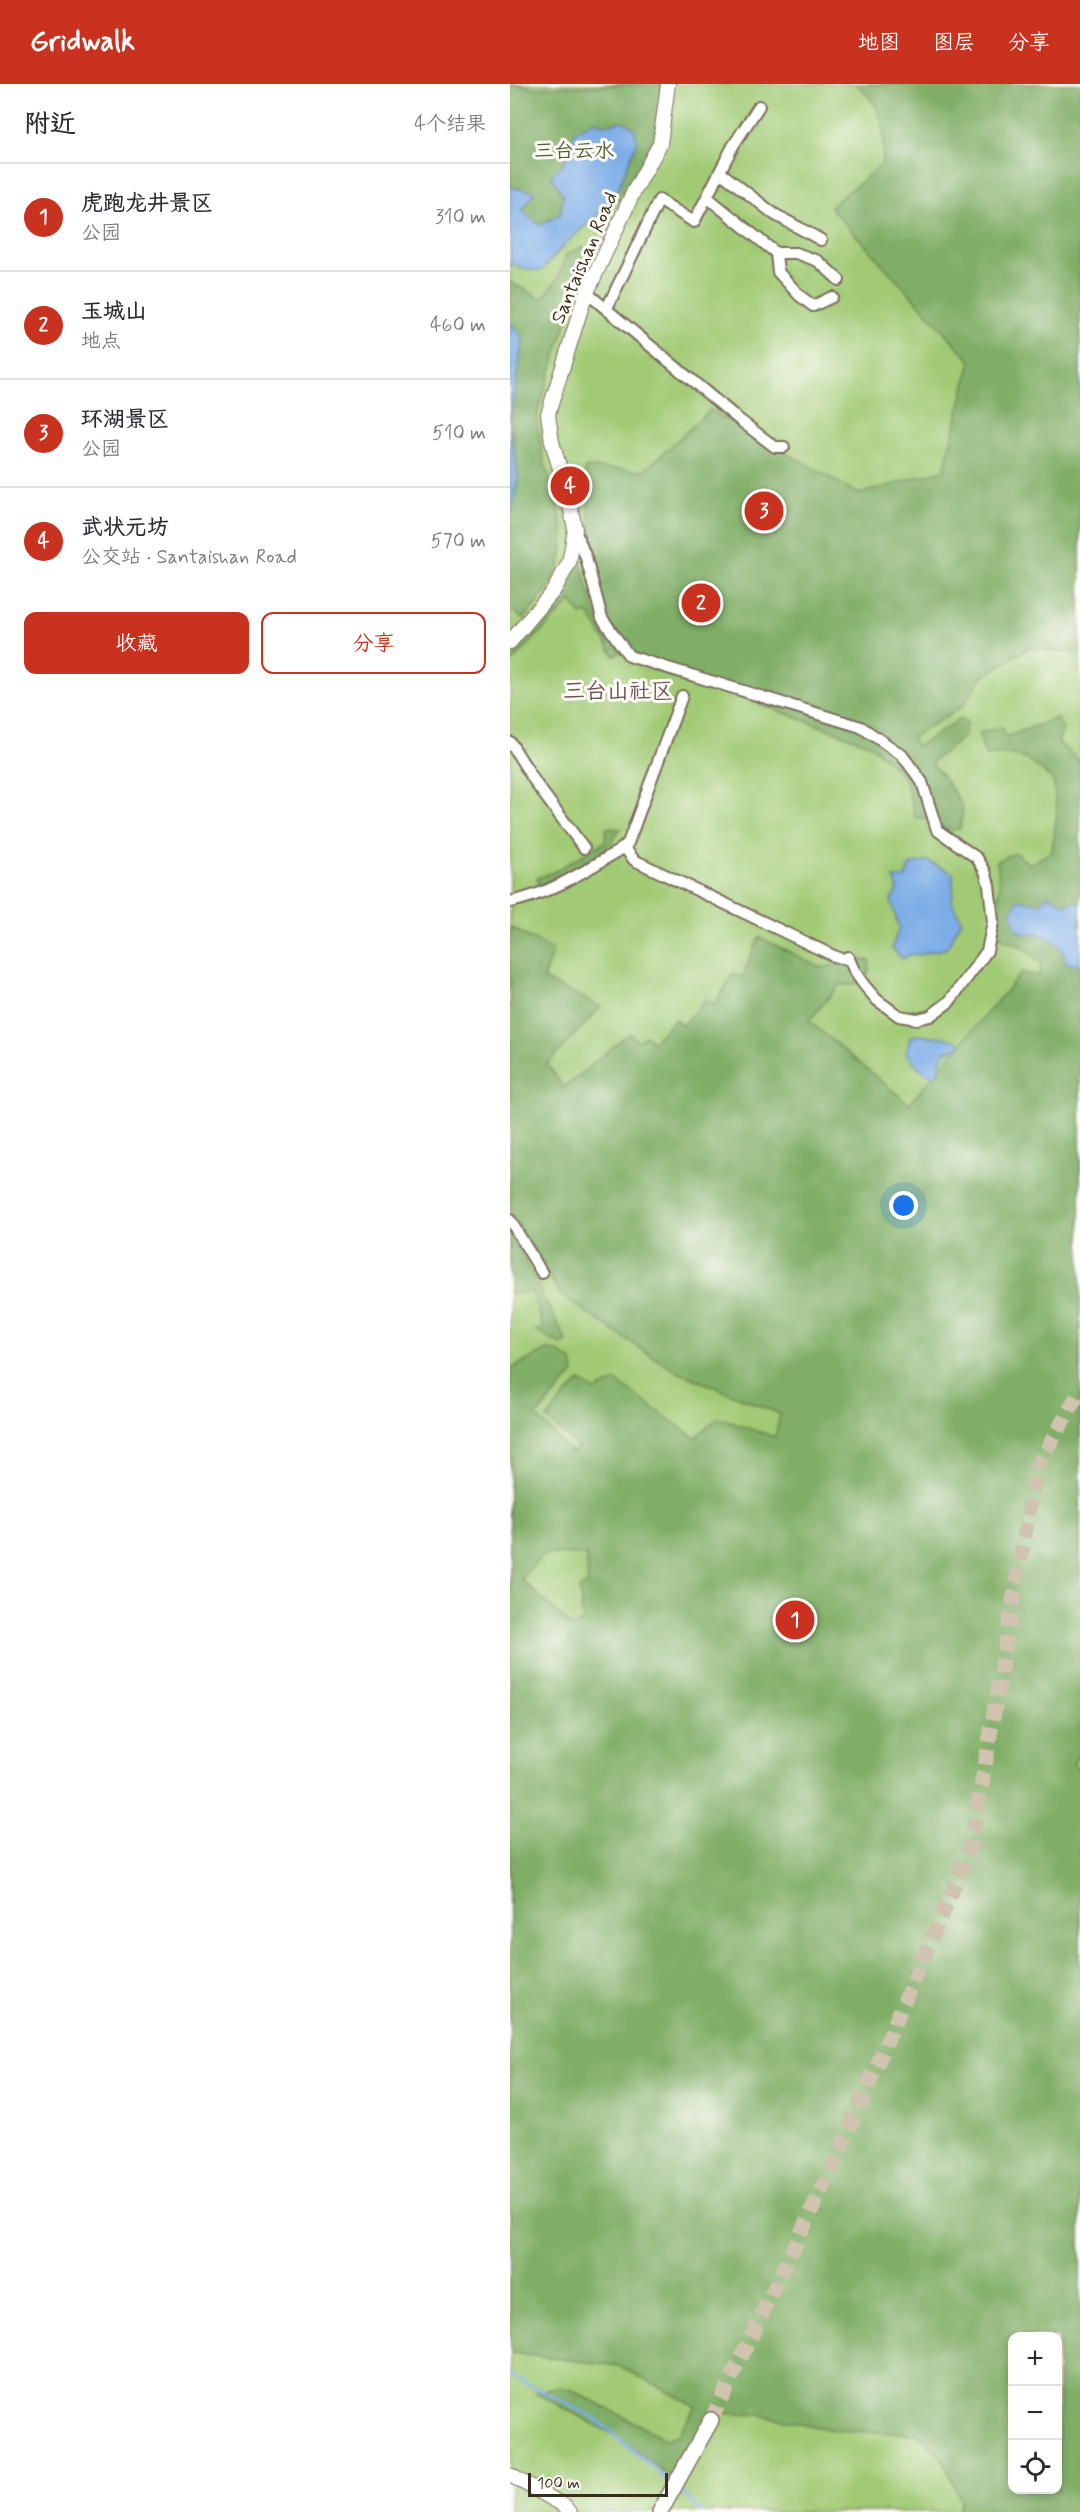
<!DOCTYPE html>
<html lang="zh">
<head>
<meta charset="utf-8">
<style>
	body { margin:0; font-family:Mynerve,"LXGW WenKai TC",sans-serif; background:#f7f7f7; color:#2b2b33 }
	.controls { position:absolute; right:18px; bottom:18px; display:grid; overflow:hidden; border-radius:12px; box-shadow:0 3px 9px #0003 }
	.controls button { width:54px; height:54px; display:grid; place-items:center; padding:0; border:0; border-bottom:2px solid #e1e1e2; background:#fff; color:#2b2b33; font:30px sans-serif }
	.scale { position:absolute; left:18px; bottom:15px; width:140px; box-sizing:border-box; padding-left:6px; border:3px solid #3b2a1e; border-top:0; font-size:16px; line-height:21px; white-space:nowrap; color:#3b2a1e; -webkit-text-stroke:4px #fdfcf7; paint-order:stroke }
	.you { position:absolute; left:394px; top:1122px; width:21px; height:21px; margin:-15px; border:4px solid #fff; border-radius:50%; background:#1a73e8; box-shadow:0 0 0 9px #1a73e833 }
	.badge { display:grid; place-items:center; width:39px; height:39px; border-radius:50%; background:#c8321e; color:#fff; font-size:20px; font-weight:700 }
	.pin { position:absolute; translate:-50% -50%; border:3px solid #fff; box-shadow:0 2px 6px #0006 }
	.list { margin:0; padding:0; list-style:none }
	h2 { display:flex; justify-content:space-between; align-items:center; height:78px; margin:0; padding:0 24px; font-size:26px }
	h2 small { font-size:20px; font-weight:400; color:#7c7c81 }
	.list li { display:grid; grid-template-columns:39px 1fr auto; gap:18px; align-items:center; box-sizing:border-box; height:108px; padding:0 24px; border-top:2px solid #e1e1e2 }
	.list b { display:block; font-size:22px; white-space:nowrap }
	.list p { margin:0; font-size:20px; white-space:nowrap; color:#7c7c81 }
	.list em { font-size:20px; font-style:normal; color:#7c7c81 }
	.actions { display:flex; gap:12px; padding:18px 24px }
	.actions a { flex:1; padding:14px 0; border:2px solid #c8321e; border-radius:12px; text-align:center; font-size:21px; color:#c8321e }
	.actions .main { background:#c8321e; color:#fff }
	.icon { flex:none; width:33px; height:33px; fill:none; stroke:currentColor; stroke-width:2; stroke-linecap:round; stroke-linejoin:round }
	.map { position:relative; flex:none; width:570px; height:2428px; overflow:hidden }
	header { display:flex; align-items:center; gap:36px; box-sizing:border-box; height:84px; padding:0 30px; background:#c8321e; color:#fff }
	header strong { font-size:28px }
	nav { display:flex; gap:33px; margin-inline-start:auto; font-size:21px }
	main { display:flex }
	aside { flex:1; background:#fff }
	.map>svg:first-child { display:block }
	.green { fill:#a1ca75; stroke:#6e7a4a; stroke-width:1.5; fill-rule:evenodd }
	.forest { fill:#80ae66; stroke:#5e6c42; stroke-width:1.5; fill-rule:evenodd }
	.water { fill:#7dade7; stroke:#5c6c82; stroke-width:1.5 }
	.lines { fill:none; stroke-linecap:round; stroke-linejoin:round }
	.stream { stroke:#7dade7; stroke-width:3 }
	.secondary-tunnel { stroke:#d0c3af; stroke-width:15; stroke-dasharray:15 8; stroke-linecap:butt }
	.minor-casing { stroke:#7c6d5d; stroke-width:14 }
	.tertiary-casing { stroke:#7c6d5d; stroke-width:16 }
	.secondary-casing { stroke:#7c6d5d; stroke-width:18 }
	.minor { stroke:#fff; stroke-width:10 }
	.tertiary { stroke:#fff; stroke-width:14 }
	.secondary { stroke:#fff; stroke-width:15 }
	.labels { text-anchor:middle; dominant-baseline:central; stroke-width:6; stroke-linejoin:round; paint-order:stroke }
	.park-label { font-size:20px; fill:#5a5a38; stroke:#fdfcf7 }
	.street-label { font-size:20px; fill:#3b2a1e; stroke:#fdfcf7 }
	.quarter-label { font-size:22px; fill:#714f54; stroke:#fdfcf7 }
</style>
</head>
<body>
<header>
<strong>Gridwalk</strong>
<nav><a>地图</a><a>图层</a><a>分享</a></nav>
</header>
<main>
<aside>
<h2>附近<small>4个结果</small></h2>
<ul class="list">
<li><span class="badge">1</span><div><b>虎跑龙井景区</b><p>公园</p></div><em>310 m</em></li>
<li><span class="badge">2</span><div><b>玉城山</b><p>地点</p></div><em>460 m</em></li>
<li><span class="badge">3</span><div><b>环湖景区</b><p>公园</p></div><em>510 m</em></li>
<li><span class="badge">4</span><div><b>武状元坊</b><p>公交站 · Santaishan Road</p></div><em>570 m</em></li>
</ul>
<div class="actions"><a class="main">收藏</a><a>分享</a></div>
</aside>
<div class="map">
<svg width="570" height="2428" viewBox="0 0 570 2428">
	<rect width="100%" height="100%" fill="#fdfcf7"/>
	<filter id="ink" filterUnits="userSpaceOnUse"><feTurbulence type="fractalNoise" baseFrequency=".0167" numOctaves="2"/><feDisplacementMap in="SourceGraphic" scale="12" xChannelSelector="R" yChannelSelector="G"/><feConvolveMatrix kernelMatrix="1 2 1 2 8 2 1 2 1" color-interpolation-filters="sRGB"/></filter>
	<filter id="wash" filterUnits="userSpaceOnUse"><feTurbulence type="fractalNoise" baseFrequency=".008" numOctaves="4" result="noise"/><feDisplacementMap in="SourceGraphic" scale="24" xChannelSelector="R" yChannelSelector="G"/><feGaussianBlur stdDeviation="1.35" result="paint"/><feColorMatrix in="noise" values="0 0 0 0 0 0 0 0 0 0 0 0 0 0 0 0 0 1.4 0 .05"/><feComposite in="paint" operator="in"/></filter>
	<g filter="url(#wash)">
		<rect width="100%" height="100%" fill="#f5e9d3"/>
		<path class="green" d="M0,0H570V2428H0ZM502,2252H548V2406H502Z"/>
		<g class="forest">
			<polygon points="0,0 25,4 152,0 146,51 107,118 103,117 127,58 113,37 95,41 57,62 51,130 30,142 12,126 25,108 0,103"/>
			<path d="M346,0H570V570L518,564L472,593L453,622L402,653L407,663L450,635L457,638L452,654L421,679L433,692L453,723L450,745L438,746L421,735L405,733L395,694L361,661L226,611L174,598L130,579L88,525L75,383L134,387L200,326L349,410L434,386L461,277L320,123L372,80C376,44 375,25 346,0Z"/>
			<path d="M74,162L76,177L28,327C26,417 95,451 13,535L0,525V435L8,393L0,337L13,254L0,238V198L32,215L47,196L57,170Z"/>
			<polygon points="66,472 70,474 85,529 111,568 104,572 79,529 71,531 61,517 0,580 0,564 50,510"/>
			<path d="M547,634L553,645L548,658L570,678V1669L563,1680L570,1688V2428H447L451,2417L431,2372L408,2350L322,2346L251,2331L212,2329L179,2379L162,2394L104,2351L26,2309L51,2303L62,2306L155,2355L168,2351L185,2322L110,2282L0,2269V1285L37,1266L49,1268L62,1277L64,1289L26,1332L62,1369L68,1363L37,1335L52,1315L70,1297L85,1307L106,1297L185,1354L208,1334L265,1353L270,1330L170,1289L140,1271L51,1211L8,1140L0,1132V843L43,866L33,895L91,923L37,980L54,1004L119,949L128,957L136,951L143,958L165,935L172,942L195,916L205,920L223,890L232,893L249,853L312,884L351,875L360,877L358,891L346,900L329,901L299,937L399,1020L512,888L529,892L531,879L512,863L490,854L482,844L490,803L487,777L505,769L520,780L542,768L547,729L543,696C516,673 511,667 475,672L469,649L492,643L496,653ZM44,1470L76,1471L78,1500L69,1504L73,1538L62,1543L11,1495L32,1471ZM502,2252H548V2406H502Z"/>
			<path d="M96,744L110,745C96,775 56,788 29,802L27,794L44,788L95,758Z"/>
			<polygon points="0,1151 9,1166 57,1258 51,1261 25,1247 33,1245 22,1208 0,1210"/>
		</g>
		<g class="water">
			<polygon points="85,37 95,41 113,37 124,44 127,58 103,117 56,159 31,187 9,184 0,179 0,103 25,108 12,126 30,141 51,130 53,111 41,92 54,79 57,62 67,46"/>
			<polygon points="0,238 13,254 0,337"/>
			<polygon points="0,341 8,393 0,435"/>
			<polygon points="417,777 443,789 443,810 441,817 451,836 437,864 408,871 401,870 393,875 382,864 389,844 381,816 388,805 384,794 395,794 400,781"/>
			<path d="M538,811L556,820L570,817V889L568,882L556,879C554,860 533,846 515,850L506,845L501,828L509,815L530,820Z"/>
			<path d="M405,951L433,953L450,958L451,962L436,967L432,972L427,991C413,993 405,977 396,969L400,954Z"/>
		</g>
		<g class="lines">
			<g class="stream">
				<polyline points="0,2291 83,2333 160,2398"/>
				<polyline points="167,2404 192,2428"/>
			</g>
		</g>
	</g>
	<g filter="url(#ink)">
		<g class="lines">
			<polyline class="secondary-tunnel" points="201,2336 325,2078 461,1763 526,1384 570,1307"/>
			<defs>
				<g id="minor">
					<polyline points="210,88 264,130 311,156"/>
					<polyline points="197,113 266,169 286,169 308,177 329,196"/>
					<polyline points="266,169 268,188 290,212 303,222 322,213"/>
					<polyline points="77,209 227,334 265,363 274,363"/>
					<polyline points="97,224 149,116 184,138 223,62 249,22"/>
					<polyline points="65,446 76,474 92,534 119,572 351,643 392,671 412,698 427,746 467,774 475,787 479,801 483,838 477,867 439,918 420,932 407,935 389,932 367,916 354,901 345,888 338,873 334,875 326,873 124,776 114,763"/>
					<polyline points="0,658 27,701 74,764"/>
					<path d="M0,818C40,810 75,787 110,766L118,759L172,612"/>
					<polyline points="0,1136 32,1189"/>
				</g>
				<g id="tertiary">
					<polyline points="0,558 44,506 59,479 65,445 58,412 42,358 38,330 74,215 123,109 150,60 158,0"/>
					<polyline points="0,2391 55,2422 60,2428"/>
				</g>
				<polyline id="secondary" points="150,2428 201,2336"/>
			</defs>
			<use href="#minor" class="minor-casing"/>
			<use href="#tertiary" class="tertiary-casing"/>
			<use href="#secondary" class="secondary-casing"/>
			<use href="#minor" class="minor"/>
			<use href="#tertiary" class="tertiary"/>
			<use href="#secondary" class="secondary"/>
		</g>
	</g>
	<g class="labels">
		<g class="park-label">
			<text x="64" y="67">三台云水</text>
		</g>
		<g class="street-label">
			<text transform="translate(75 174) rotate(-67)">Santaishan Road</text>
		</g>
		<g class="quarter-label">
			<text x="108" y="608">三台山社区</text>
		</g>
	</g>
</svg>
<div class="controls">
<button>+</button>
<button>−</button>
<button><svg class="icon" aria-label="locate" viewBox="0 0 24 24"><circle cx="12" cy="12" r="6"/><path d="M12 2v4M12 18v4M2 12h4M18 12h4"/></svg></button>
</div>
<div class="scale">100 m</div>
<div class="you"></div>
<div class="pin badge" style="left:285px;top:1536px">1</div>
<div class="pin badge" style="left:191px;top:519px">2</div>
<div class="pin badge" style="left:254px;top:427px">3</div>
<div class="pin badge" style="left:60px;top:402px">4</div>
</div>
</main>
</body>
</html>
